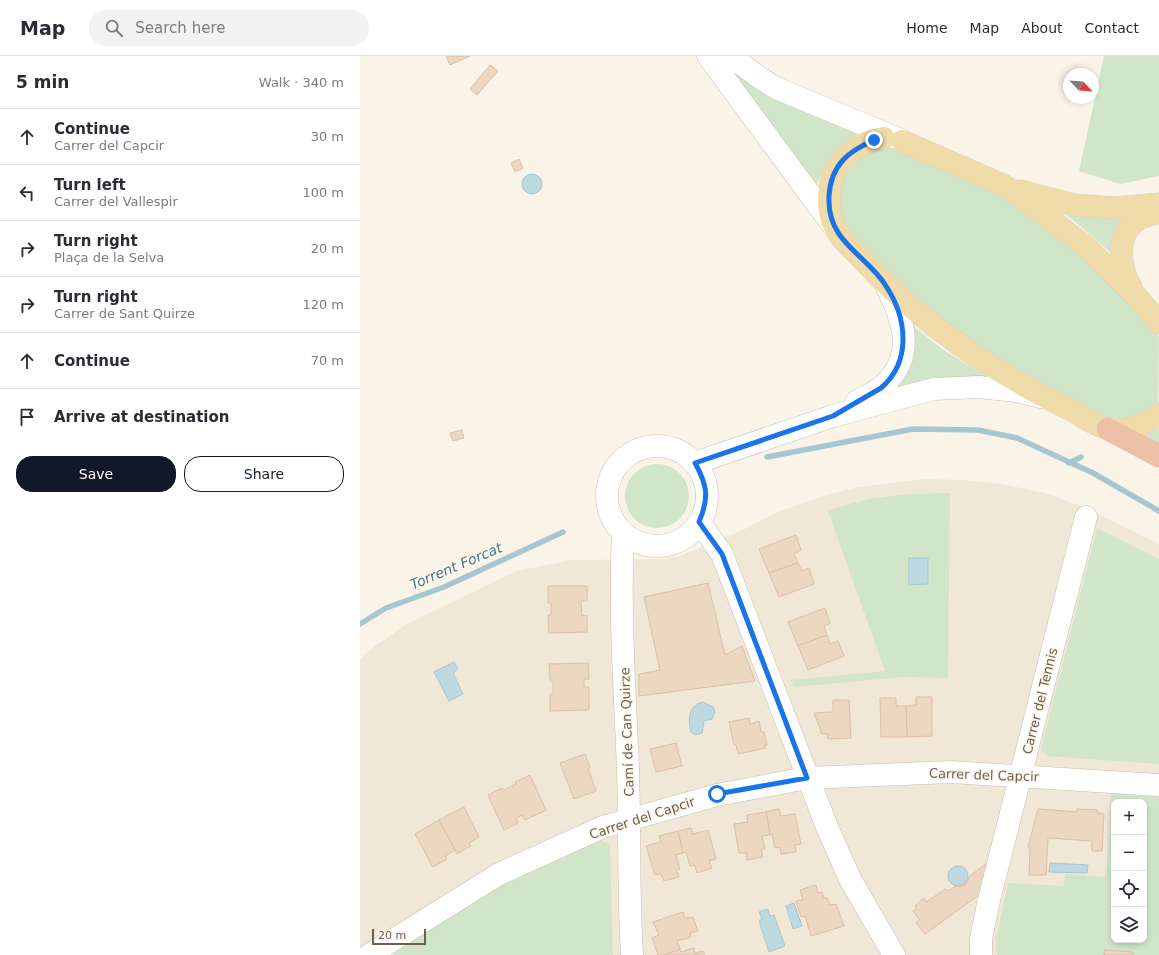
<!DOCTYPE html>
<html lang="en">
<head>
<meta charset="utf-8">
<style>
	body { margin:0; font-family:"DejaVu Sans",sans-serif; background:#f2f2f3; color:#2b2b33 }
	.controls { position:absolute; right:12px; bottom:12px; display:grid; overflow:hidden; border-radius:8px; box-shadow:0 2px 6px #0003 }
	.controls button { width:36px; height:36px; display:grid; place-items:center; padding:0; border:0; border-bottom:1px solid #e1e1e2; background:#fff; color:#2b2b33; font:20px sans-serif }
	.compass { position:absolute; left:703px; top:12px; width:36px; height:36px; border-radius:50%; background:#fff; box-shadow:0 2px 6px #0003; rotate:115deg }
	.scale { position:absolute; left:12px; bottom:10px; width:54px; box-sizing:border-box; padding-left:4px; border:2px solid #715e4f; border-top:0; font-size:11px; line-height:14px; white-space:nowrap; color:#715e4f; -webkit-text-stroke:3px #fdf8ee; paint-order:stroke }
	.stop { position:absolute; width:12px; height:12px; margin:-9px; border:3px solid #1a73e8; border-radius:50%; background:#fff }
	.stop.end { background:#1a73e8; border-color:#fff; box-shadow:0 1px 4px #0008 }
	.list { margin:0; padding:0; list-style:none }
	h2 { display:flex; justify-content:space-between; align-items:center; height:52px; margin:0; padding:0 16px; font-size:17px }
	h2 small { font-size:13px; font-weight:400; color:#7c7c81 }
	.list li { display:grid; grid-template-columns:26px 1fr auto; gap:12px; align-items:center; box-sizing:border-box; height:56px; padding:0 16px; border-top:1px solid #e1e1e2 }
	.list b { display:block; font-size:15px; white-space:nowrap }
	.list p { margin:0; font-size:13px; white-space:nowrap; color:#7c7c81 }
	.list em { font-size:13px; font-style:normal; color:#7c7c81 }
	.actions { display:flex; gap:8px; padding:12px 16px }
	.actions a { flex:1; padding:9px 0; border:1px solid #111827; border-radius:16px; text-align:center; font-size:14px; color:#111827 }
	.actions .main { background:#111827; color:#fff }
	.icon { flex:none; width:22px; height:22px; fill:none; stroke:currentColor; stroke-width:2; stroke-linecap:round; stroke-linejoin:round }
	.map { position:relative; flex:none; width:799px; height:899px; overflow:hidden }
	header { display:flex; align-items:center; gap:24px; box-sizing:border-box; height:56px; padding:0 20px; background:#fff; border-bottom:1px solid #e1e1e2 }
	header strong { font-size:19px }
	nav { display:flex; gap:22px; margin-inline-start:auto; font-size:14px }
	.search { width:280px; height:36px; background:#f2f2f3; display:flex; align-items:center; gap:10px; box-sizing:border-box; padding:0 14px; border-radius:22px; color:#7c7c81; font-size:15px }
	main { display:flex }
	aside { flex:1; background:#fff }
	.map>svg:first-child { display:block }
	.residential { fill:#f0e7d7; fill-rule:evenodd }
	.green { fill:#d1e6c8; fill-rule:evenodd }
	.water { fill:#bfd9e1; stroke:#a6c7d1 }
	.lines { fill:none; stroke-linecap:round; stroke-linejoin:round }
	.stream { stroke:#a6c7d1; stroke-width:5.5 }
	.building { fill:#ecd7c3; stroke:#dcbfa5 }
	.minor-casing { stroke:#cabdaf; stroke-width:23 }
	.major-casing { stroke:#d7d2ce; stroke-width:23 }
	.highway-casing { stroke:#d7d2ce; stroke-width:23 }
	.minor { stroke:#fff; stroke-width:22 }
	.major { stroke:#f0dca9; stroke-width:22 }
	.highway { stroke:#ecbfa7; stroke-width:22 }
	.route { stroke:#1a73e8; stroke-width:5 }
	.labels { text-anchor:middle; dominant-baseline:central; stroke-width:3; stroke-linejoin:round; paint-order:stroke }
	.street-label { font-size:13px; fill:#715e4f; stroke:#fdf8ee }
	.water-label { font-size:14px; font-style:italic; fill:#4c7481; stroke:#fdf8ee }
</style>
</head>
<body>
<header>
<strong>Map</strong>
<div class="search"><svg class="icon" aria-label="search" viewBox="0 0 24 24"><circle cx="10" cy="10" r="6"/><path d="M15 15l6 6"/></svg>Search here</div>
<nav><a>Home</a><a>Map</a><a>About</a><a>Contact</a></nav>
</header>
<main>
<aside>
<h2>5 min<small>Walk · 340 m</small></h2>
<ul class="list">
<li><svg class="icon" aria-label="ahead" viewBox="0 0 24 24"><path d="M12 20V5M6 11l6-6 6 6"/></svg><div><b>Continue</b><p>Carrer del Capcir</p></div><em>30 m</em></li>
<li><svg class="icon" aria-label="left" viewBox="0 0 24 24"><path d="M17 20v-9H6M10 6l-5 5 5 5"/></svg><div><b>Turn left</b><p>Carrer del Vallespir</p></div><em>100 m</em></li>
<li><svg class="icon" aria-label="right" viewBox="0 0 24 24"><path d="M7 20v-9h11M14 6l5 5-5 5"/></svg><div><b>Turn right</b><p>Plaça de la Selva</p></div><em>20 m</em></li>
<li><svg class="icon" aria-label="right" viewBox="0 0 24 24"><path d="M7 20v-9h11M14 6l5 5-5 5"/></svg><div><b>Turn right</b><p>Carrer de Sant Quirze</p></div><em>120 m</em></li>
<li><svg class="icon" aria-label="ahead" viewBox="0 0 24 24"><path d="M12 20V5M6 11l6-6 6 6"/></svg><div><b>Continue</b></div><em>70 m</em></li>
<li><svg class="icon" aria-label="arrive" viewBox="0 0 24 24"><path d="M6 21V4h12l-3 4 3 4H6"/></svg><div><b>Arrive at destination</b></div></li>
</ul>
<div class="actions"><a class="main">Save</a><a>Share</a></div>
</aside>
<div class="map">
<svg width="799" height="899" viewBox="0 0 799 899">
	<rect width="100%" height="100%" fill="#faf4e8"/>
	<path class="residential" d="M563,423L603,424L642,428L685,437L726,452L799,488V899H0V603L8,595L45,569L156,515L212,504L307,503L320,500L387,472L418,456L466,439L498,431ZM754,746H784V884H754Z"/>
	<g class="green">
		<polygon points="744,0 799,0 799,120 760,128 719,115"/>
		<path d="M371,13L499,77C471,95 468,102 456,132Z"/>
		<polygon points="522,92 539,92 619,126 668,154 714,192 786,263 799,281 798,348 767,364 747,363 666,321 570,257 488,174 479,156 479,139 483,121 505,97"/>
		<path d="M707,159L762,163C754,174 751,183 750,196Z"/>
		<polygon points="552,269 582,293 626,320 607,321 528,337"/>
		<polygon points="799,373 799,389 783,380"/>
		<circle cx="297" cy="440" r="32"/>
		<path d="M590,437L588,622L544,621L434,631L431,624L525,615L468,455C513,439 542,438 590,437Z"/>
		<polygon points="737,472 799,503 799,708 687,700 681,694"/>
		<path d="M751,737L799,741V899H637L636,882L648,827L704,830L705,818L746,821ZM754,746H784V884H754Z"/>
		<polygon points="241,785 249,788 250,791 253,899 34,899 36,894 111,845 163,819"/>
	</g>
	<g class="water">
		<circle cx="172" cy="128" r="10"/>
		<polygon points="549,502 568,502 568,528 549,529"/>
		<polygon points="94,606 98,613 93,617 103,638 89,645 74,616"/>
		<path d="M343,646L353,651L355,656L352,663L344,665L342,677L335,679L331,676C328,665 328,649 343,646Z"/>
		<polygon points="690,807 728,809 727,817 689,816"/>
		<circle cx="598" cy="820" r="10"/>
		<polygon points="434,847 442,870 433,873 426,850"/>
		<polygon points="408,853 410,860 414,859 425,890 409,896 399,865 402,863 399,856"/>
	</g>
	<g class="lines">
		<g class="stream">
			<polyline points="407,401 553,373 618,374 657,382 733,417 799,455"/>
			<polyline points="709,407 721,401"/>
			<polyline points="0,568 26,552 84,531 203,476"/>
		</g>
	</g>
	<g class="building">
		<polygon points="86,0 110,0 90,9"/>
		<polygon points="130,9 138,15 117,39 110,33"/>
		<polygon points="159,103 163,112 155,116 151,107"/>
		<polygon points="102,374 104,382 93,385 90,377"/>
		<polygon points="436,479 441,494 434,498 438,507 409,517 399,493"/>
		<polygon points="438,507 442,515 449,512 454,528 419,541 409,517"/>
		<polygon points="348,527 365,599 382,590 395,625 279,640 279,618 300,614 284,541"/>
		<polygon points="188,530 227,530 227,545 221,545 222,560 227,559 227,576 189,577 188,559 191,559 191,547 188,547"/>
		<polygon points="465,552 470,567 464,570 467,579 438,590 428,566"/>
		<polygon points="467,579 470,588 478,585 484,600 448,614 438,590"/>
		<polygon points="228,607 229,623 224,623 224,631 229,631 229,654 190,655 190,638 193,638 193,624 190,624 189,608"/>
		<polygon points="556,641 572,641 572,680 547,681 546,650 556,649"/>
		<polygon points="520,642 536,642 536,650 546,650 547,681 521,681"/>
		<polygon points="473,644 489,644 491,682 468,683 467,678 462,678 454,657 473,656"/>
		<polygon points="389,662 390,668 399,665 401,676 404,676 407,689 404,689 405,692 378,698 376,689 374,689 369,666"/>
		<polygon points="316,687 322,710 296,716 290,693"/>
		<polygon points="225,698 230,712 228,713 236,735 214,743 200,707"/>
		<polygon points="170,719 186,754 165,764 162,759 156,762 158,767 144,774 128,739 142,732 144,734 156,728 155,726"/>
		<polygon points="104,751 119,781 109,787 111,790 97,798 79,764"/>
		<polygon points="419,753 421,760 435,758 441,788 435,789 436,796 421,798 420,791 415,792 412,778 410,779 406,756"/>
		<polygon points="678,753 717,756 717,753 738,754 737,757 744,758 742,795 732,795 732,785 688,782 686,819 669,819 670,791 668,791"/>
		<polygon points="406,756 410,779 402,780 405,793 401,794 403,801 387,804 386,797 379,797 374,768 388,766 387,759"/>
		<polygon points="79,764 95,794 85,800 87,803 73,811 55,778"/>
		<polygon points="331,772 333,778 348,774 356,803 349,805 352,812 337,817 335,809 330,810 326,796 323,797 318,775"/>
		<polygon points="318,775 323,797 316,799 320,813 316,814 319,821 304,825 301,818 295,819 286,790 301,786 299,780"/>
		<polygon points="627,807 619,839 565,878 556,867 560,864 553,855 557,853 555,850 564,842 566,846 586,833 588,835 596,830 599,831 606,828 610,820"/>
		<polygon points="456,829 458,837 462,836 464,842 467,842 470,849 476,848 484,870 451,880 445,860 441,861 436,845 443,844 440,834"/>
		<polygon points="323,856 325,862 333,861 338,875 330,877 331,881 317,885 320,893 304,899 298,899 292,882 299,879 293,866"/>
		<polygon points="334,892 335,897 343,895 345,899 304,899 320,893 321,896"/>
		<polygon points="745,894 773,896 773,899 744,899"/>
	</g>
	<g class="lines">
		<defs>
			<g id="minor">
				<polyline points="348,0 477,175"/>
				<polyline points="370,0 400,22 416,32 541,84"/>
				<path d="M496,346C506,340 519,335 527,326C556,295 542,262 526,229"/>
				<circle cx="297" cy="440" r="50"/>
				<polyline points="335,407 473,360 574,333 619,331 656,335 681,341"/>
				<polyline points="339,466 362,498 467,771 490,823 534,899"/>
				<path d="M263,477C259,556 265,635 268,714C270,776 268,837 272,899"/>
				<polyline points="9,899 139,818 243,771 357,739 447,722 591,716 799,729"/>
				<polyline points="621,899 621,883 629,844 726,461"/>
			</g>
			<g id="major">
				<path d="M524,82C503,85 480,99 473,120C467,139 467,161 479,178C486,188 497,197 506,207C563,269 635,317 711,354C722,360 736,370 748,373C766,377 785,369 799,358"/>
				<polyline points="542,85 643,129 668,146 726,191 775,239 799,267"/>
				<polyline points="661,135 714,149 755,152 799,148"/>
				<path d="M771,231C760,212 755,180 776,165C782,160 791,159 799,156"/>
			</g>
			<polyline id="highway" points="748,373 799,400"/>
		</defs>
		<use href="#minor" class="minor-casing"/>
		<use href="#major" class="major-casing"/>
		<use href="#highway" class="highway-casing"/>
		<use href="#minor" class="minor"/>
		<use href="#major" class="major"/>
		<use href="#highway" class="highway"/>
	</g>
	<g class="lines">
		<path class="route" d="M357,738L447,722L362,498L339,466C349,442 348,430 335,407L473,360L521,332C552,305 547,262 526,230C514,210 492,197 479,178C464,156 466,123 483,104C491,95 503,89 514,84"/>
	</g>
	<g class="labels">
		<g class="street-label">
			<text transform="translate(680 645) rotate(-76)">Carrer del Tennis</text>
			<text transform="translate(267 676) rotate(-92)">Camí de Can Quirze</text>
			<text transform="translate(624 719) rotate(2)">Carrer del Capcir</text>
			<text transform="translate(282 762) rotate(-18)">Carrer del Capcir</text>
		</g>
		<g class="water-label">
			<text transform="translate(96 510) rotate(-23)">Torrent Forcat</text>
		</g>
	</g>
</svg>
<div class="controls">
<button>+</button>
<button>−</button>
<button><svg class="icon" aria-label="locate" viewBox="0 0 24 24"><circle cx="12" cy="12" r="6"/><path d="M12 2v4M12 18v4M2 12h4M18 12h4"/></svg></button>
<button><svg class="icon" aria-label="layers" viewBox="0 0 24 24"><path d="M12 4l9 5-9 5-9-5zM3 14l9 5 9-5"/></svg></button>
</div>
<svg class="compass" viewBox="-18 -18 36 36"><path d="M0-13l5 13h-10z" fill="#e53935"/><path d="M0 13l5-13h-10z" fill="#7c7c81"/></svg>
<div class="scale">20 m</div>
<div class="stop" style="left:357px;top:738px"></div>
<div class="stop end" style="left:514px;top:84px"></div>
</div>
</main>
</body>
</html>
